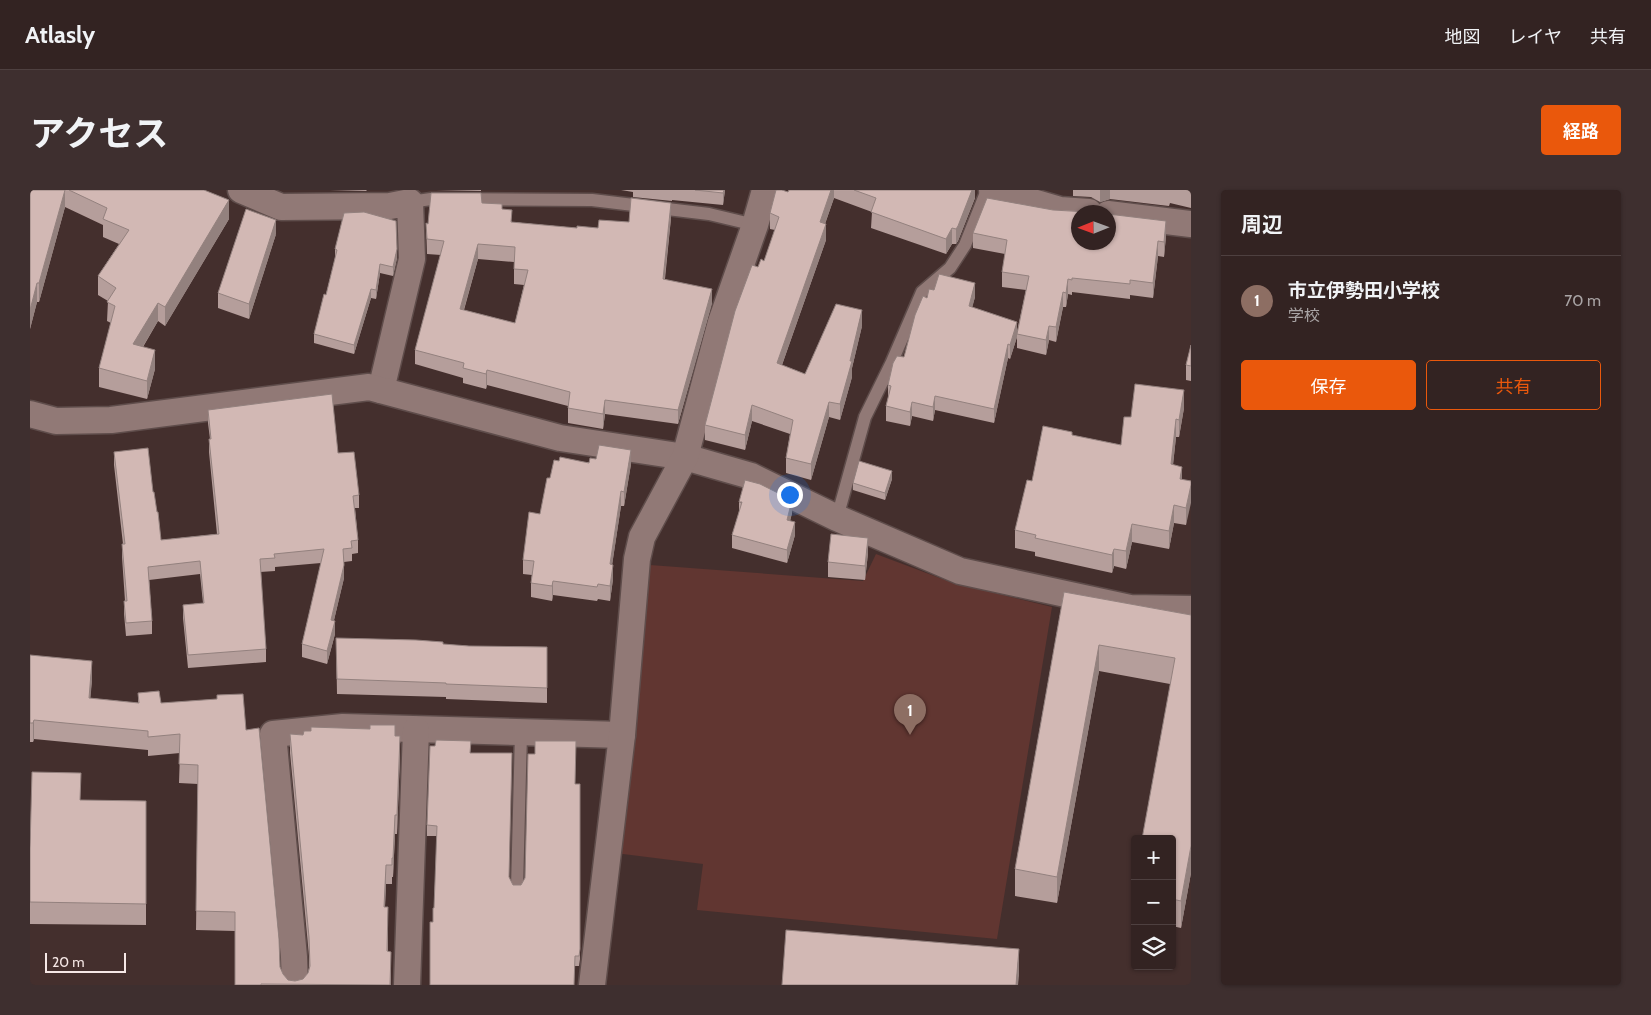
<!DOCTYPE html>
<html lang="ja">
<head>
<meta charset="utf-8">
<style>
	body { margin:0; font-family:Cabin,"Noto Sans JP",sans-serif; background:#3e2f2f; color:#f1f3f6 }
	.controls { position:absolute; right:15px; bottom:15px; display:grid; overflow:hidden; border-radius:5px; box-shadow:0 1px 4px #0004 }
	.controls button { width:45px; height:45px; display:grid; place-items:center; padding:0; border:0; border-bottom:1px solid #4e4040; background:#332322; color:#f1f3f6; font:25px sans-serif }
	.compass { position:absolute; left:1041px; top:15px; width:45px; height:45px; border-radius:50%; background:#332322; box-shadow:0 1px 4px #0004; rotate:269deg }
	.scale { position:absolute; left:15px; bottom:12px; width:81px; box-sizing:border-box; padding-left:5px; border:2px solid #f6e8e6; border-top:0; font-size:14px; line-height:18px; white-space:nowrap; color:#f6e8e6; -webkit-text-stroke:4px #442f2d; paint-order:stroke }
	.you { position:absolute; left:759px; top:304px; width:18px; height:18px; margin:-12px; border:4px solid #fff; border-radius:50%; background:#1a73e8; box-shadow:0 0 0 8px #1a73e833 }
	.badge { display:grid; place-items:center; width:32px; height:32px; border-radius:50%; background:#ea580c; color:#fff; font-size:16px; font-weight:700 }
	.pin { position:absolute; translate:-50% -41px; filter:drop-shadow(0 1px 2px #0008) }
	.pin::after { content:''; position:absolute; top:26px; width:18px; height:15px; background:inherit; clip-path:polygon(0 0,100% 0,50% 100%) }
	.list { margin:0; padding:0; list-style:none }
	h2 { display:flex; justify-content:space-between; align-items:center; height:65px; margin:0; padding:0 20px; font-size:21px }
	h2 small { font-size:16px; font-weight:400; color:#a9a4a5 }
	.list li { display:grid; grid-template-columns:32px 1fr auto; gap:15px; align-items:center; box-sizing:border-box; height:90px; padding:0 20px; border-top:1px solid #4e4040 }
	.list b { display:block; font-size:19px; white-space:nowrap }
	.list p { margin:0; font-size:16px; white-space:nowrap; color:#a9a4a5 }
	.list em { font-size:16px; font-style:normal; color:#a9a4a5 }
	.actions { display:flex; gap:10px; padding:15px 20px }
	.actions a { flex:1; padding:11px 0; border:1px solid #ea580c; border-radius:5px; text-align:center; font-size:18px; color:#ea580c }
	.actions .main { background:#ea580c; color:#fff }
	.icon { flex:none; width:28px; height:28px; fill:none; stroke:currentColor; stroke-width:2; stroke-linecap:round; stroke-linejoin:round }
	.map { position:relative; flex:none; width:1161px; height:795px; overflow:hidden; border-radius:5px }
	header { display:flex; align-items:center; gap:30px; box-sizing:border-box; height:70px; padding:0 25px; background:#332322; border-bottom:1px solid #4e4040 }
	header strong { font-size:24px }
	nav { display:flex; gap:28px; margin-inline-start:auto; font-size:18px }
	.intro { display:flex; align-items:center; justify-content:space-between; box-sizing:border-box; height:120px; padding:0 30px }
	h1 { margin:0; font-size:35px }
	.button { padding:12px 22px; border-radius:5px; background:#ea580c; color:#fff; font-size:18px; font-weight:700 }
	main { display:flex; gap:30px; padding:0 30px }
	aside { flex:1; background:#332322; border-radius:5px; box-shadow:0 1px 4px #0004 }
	.map>svg:first-child { display:block }
	.green { fill:#613631 }
	.lines { fill:none; stroke-linecap:round; stroke-linejoin:round }
	.lane-casing { stroke:#5f4d4b; stroke-width:15 }
	.street-casing { stroke:#5f4d4b; stroke-width:29 }
	.lane { stroke:#917976; stroke-width:12 }
	.street { stroke:#917976; stroke-width:26 }
	.wall { fill:#b59e9b; fill-rule:evenodd }
	.shaded-wall { fill:#93817e }
	.building { fill:#d2b8b4; stroke:#93817e; fill-rule:evenodd }
</style>
</head>
<body>
<header>
<strong>Atlasly</strong>
<nav><a>地図</a><a>レイヤ</a><a>共有</a></nav>
</header>
<div class="intro"><h1>アクセス</h1><a class="button">経路</a></div>
<main>
<div class="map">
<svg width="1161" height="795" viewBox="0 0 1161 795">
	<rect width="100%" height="100%" fill="#442f2d"/>
	<polygon class="green" points="846,364 923,393 1022,417 967,749 667,720 673,674 585,663 620,375 833,391"/>
	<g class="lines">
		<defs>
			<g id="lane">
				<polyline points="380,12 401,9 562,10 679,24 725,35"/>
				<polyline points="807,328 835,227 861,174 892,102 920,78 935,55 957,0"/>
				<polyline points="487,698 491,543"/>
			</g>
			<g id="street">
				<polyline points="211,0 251,17 360,16 380,12 382,69 351,200"/>
				<polyline points="962,0 1030,20 1059,22"/>
				<polyline points="1078,24 1161,34"/>
				<polyline points="0,224 26,231 81,230 339,197 530,248 655,267 721,286 807,328 930,381 1100,418 1161,419"/>
				<polyline points="265,795 264,767 243,544 313,537 592,545"/>
				<polyline points="377,795 386,540"/>
				<polyline points="562,795 592,545 607,369 612,347 655,267 691,132 725,35 735,0"/>
			</g>
		</defs>
		<use href="#lane" class="lane-casing"/>
		<use href="#street" class="street-casing"/>
		<use href="#lane" class="lane"/>
		<use href="#street" class="street"/>
	</g>
	<g class="wall">
		<polygon points="1,0 174,0 199,29 135,136 128,131 113,157 125,179 117,209 69,197 69,178 81,133 77,131 78,111 68,105 68,86 89,54 73,47 73,35 35,17 9,112 7,112 0,139 0,5"/>
		<polygon points="300,0 337,0 336,1"/>
		<polygon points="406,0 451,0 451,1"/>
		<polygon points="591,0 695,0 693,15 642,10 642,11 603,7 603,2"/>
		<polygon points="759,0 945,0 945,8 928,51 926,54 922,54 916,64 841,38 842,22 804,8 795,34 796,50 752,175 775,184 832,136 822,178 822,187 810,230 799,227 781,290 756,283 756,268 760,244 722,231 715,260 675,250 675,235 728,77 734,71 745,40 740,39 740,23 758,2"/>
		<polygon points="1043,0 1161,0 1161,18 1140,13 1139,16 1080,9 1070,12 1061,7 1043,6"/>
		<path d="M452,13L472,19L482,32L547,38H568L599,32L641,28L635,89L682,113L648,234L575,224L573,239L538,233V216L457,195L456,199L433,193V188L385,174V160L411,65L397,64L396,33L398,34ZM448,69L484,72V94L494,95L485,133L434,120Z"/>
		<polygon points="1023,20 1073,22 1048,22 1136,46 1134,67 1128,66 1123,108 1100,105 1100,109 1042,102 1042,105 1038,104 1036,117 1033,117 1026,152 1019,150 1016,165 987,158 987,147 980,169 978,168 964,233 905,220 903,231 882,226 880,236 856,231 856,216 858,208 858,195 874,167 897,108 904,100 945,107 942,117 987,142 996,100 972,97 972,82 975,64 943,58 943,43"/>
		<polygon points="246,44 219,129 188,118 188,103"/>
		<polygon points="305,59 367,68 363,86 350,83 346,109 341,108 324,164 284,153 284,144 296,105 305,68"/>
		<polygon points="1161,155 1161,191 1156,190 1156,175"/>
		<polygon points="1154,218 1149,247 1146,247 1143,275 1152,290 1161,291 1156,335 1144,333 1139,359 1102,352 1096,379 1084,376 1082,383 1005,366 1005,362 985,358 985,340 1002,291 1042,245 1091,255 1101,227"/>
		<polygon points="178,220 308,263 329,305 329,318 325,318 328,350 328,363 322,364 322,371 314,372 314,388 304,430 305,444 297,474 272,467 272,454 291,373 245,377 245,381 230,382 236,459 236,472 158,478 153,428 153,415 173,413 170,384 119,390 122,431 122,444 96,446 94,424 94,411 95,411 92,367 92,354 93,354 84,275 84,262 123,302 131,350 187,344 179,262 179,249 180,249 178,233"/>
		<polygon points="529,271 601,274 594,316 591,316 582,375 583,389 580,411 568,409 567,411 523,405 522,411 501,407 501,393 502,385 493,384 493,370 510,324 520,288"/>
		<polygon points="862,289 855,310 823,300 823,293"/>
		<polygon points="709,312 762,323 760,331 765,345 757,373 702,358 702,345 709,323"/>
		<polygon points="838,363 835,390 798,387 798,372"/>
		<polygon points="1034,402 1161,425 1161,683 1151,738 1142,736 1142,649 1140,494 1069,481 1027,713 985,706 985,679"/>
		<polygon points="306,448 439,456 517,457 517,513 416,509 416,507 307,504"/>
		<polygon points="0,465 62,490 60,508 108,513 108,503 131,513 216,540 250,777 253,784 258,790 265,791 273,789 278,783 279,778 279,766 260,563 260,544 273,545 365,546 370,565 367,644 365,644 363,687 362,687 362,694 356,694 355,717 358,736 358,761 361,780 361,795 205,795 205,741 166,740 168,594 149,593 150,563 118,566 118,560 4,549 3,552 0,552"/>
		<polygon points="441,563 479,688 483,695 491,695 545,594 550,769 549,776 545,776 403,732 404,718 407,646 397,646 397,635"/>
		<polygon points="51,610 116,611 116,735 0,734 0,658"/>
		<polygon points="1105,689 1105,729 1102,729 1102,702"/>
	</g>
	<g class="shaded-wall">
		<polygon points="35,0 35,17 9,112 9,93"/>
		<polygon points="694,0 695,0 693,15 693,3"/>
		<polygon points="801,0 804,0 804,8 790,48 790,32"/>
		<polygon points="942,0 945,0 945,8 928,51 926,54 926,39"/>
		<polygon points="1070,0 1080,0 1080,9 1070,12"/>
		<polygon points="199,10 199,29 135,136 135,117"/>
		<polygon points="641,13 641,28 633,103 633,89"/>
		<polygon points="246,30 246,44 219,129 219,114"/>
		<polygon points="1136,31 1136,46 1134,67 1134,52"/>
		<polygon points="796,34 796,50 747,189 747,173"/>
		<polygon points="922,38 922,54 916,64 916,49"/>
		<polygon points="1128,51 1128,66 1123,108 1123,93"/>
		<polygon points="448,54 448,69 430,133 430,119"/>
		<polygon points="367,59 367,68 363,86 363,77"/>
		<polygon points="350,74 350,83 346,109 346,100"/>
		<polygon points="1038,89 1038,104 1036,117 1036,103"/>
		<polygon points="7,93 7,112 0,139 0,120"/>
		<polygon points="945,93 945,107 939,130 939,116"/>
		<polygon points="341,99 341,108 324,164 324,155"/>
		<polygon points="682,99 682,113 648,234 648,220"/>
		<polygon points="1033,102 1033,117 1026,152 1026,137"/>
		<polygon points="128,113 128,131 103,173 103,154"/>
		<polygon points="832,120 832,136 822,178 822,187 810,230 810,214"/>
		<polygon points="987,132 987,147 980,169 980,155"/>
		<polygon points="1019,136 1019,150 1016,165 1016,150"/>
		<polygon points="978,154 978,168 964,233 964,219"/>
		<polygon points="125,160 125,179 117,209 117,191"/>
		<polygon points="457,180 457,195 456,199 456,184"/>
		<polygon points="1154,200 1154,218 1149,247 1149,230"/>
		<polygon points="905,206 905,220 903,231 903,217"/>
		<polygon points="575,210 575,224 573,239 573,224"/>
		<polygon points="799,212 799,227 781,290 781,274"/>
		<polygon points="882,212 882,226 880,236 880,222"/>
		<polygon points="722,215 722,231 715,260 715,245"/>
		<polygon points="1146,229 1146,247 1141,292 1141,274"/>
		<polygon points="601,260 601,274 594,316 594,302"/>
		<polygon points="1152,277 1152,294 1150,289"/>
		<polygon points="862,281 862,289 855,310 855,303"/>
		<polygon points="1161,295 1161,313 1156,335 1156,318"/>
		<polygon points="591,301 591,316 580,389 580,374"/>
		<polygon points="762,310 762,323 757,343 757,330"/>
		<polygon points="1144,315 1144,333 1139,359 1139,341"/>
		<polygon points="765,332 765,345 757,373 757,360"/>
		<polygon points="1102,334 1102,352 1096,379 1096,361"/>
		<polygon points="838,348 838,363 835,390 835,376"/>
		<polygon points="1084,359 1084,376 1082,383 1082,365"/>
		<polygon points="314,375 314,388 301,443 301,430"/>
		<polygon points="583,375 583,389 580,411 580,396"/>
		<polygon points="523,391 523,405 522,411 522,396"/>
		<polygon points="305,431 305,444 297,474 297,461"/>
		<polygon points="1069,455 1069,481 1027,713 1027,687"/>
		<polygon points="62,471 62,490 59,526 59,508"/>
		<polygon points="4,530 4,549 3,552 3,533"/>
		<polygon points="370,546 370,565 367,644 367,625"/>
		<polygon points="365,625 365,644 363,687 363,668"/>
		<polygon points="1161,656 1161,683 1151,738 1151,711"/>
		<polygon points="356,675 356,694 354,736 354,717"/>
		<polygon points="989,759 989,786 988,795 986,795"/>
		<polygon points="361,762 361,795 360,795"/>
	</g>
	<g class="building">
		<polygon points="1,0 35,0 9,93 7,93 0,120 0,5"/>
		<polygon points="39,0 174,0 199,10 135,117 128,113 103,154 125,160 117,191 69,178 85,116 77,112 86,98 68,86 99,40 73,29 77,18"/>
		<polygon points="665,0 694,0 693,3"/>
		<polygon points="746,0 752,0 758,2 759,0 801,0 790,32 796,34 747,173 775,184 806,114 832,120 820,171 822,171 810,214 799,212 781,274 756,268 763,230 722,215 715,245 675,235 705,121 722,75 728,77 731,69 734,71 749,27 740,23"/>
		<polygon points="824,0 942,0 928,36 926,39 922,38 916,49 841,22 846,8"/>
		<path d="M401,3H451L452,13L472,14V19L482,20L481,32L547,38V36L568,38L569,30L599,32L601,8L641,13L633,89L682,99L648,220L575,210L573,224L538,218L540,202L457,180L456,184L433,178L434,173L385,160L414,51L397,49L396,33L398,34ZM448,54L485,57L484,79L498,80L485,133L430,119Z"/>
		<polygon points="957,8 1023,20 1058,22 1067,19 1073,22 1048,22 1048,52 1078,52 1078,24 1136,31 1134,52 1128,51 1123,93 1100,90 1100,94 1042,88 1042,90 1038,89 1036,103 1033,102 1026,137 1019,136 1016,150 987,144 999,86 972,82 977,50 943,43"/>
		<polygon points="216,19 246,30 219,114 188,103"/>
		<polygon points="334,22 366,31 367,59 363,77 350,74 346,100 341,99 324,155 284,144 294,104 296,105 307,60 305,59 314,23"/>
		<polygon points="909,84 945,93 939,116 987,132 980,155 978,154 964,219 905,206 903,217 882,212 880,222 856,216 861,196 858,195 863,173 867,166 874,167 885,125 893,106 897,108 899,99 904,100"/>
		<polygon points="1161,155 1161,176 1156,175"/>
		<polygon points="1105,194 1154,200 1149,230 1146,229 1141,274 1152,277 1150,289 1161,291 1161,295 1156,318 1144,315 1139,341 1102,334 1096,361 1084,359 1082,365 1005,348 1006,345 985,340 997,290 1002,291 1013,236 1042,242 1042,245 1091,255 1094,227 1101,227"/>
		<polygon points="302,204 308,263 324,262 329,305 323,306 328,350 321,351 322,358 313,359 314,375 301,430 305,431 297,461 272,454 294,359 244,364 245,368 230,369 236,459 158,465 153,415 174,413 170,371 118,377 122,431 96,433 94,411 97,411 92,354 95,354 84,262 118,258 123,302 124,302 127,322 128,322 131,350 189,344 179,249 181,249 178,220"/>
		<polygon points="569,255 601,260 594,302 591,301 580,374 583,375 580,396 568,394 567,397 523,391 522,396 501,393 504,371 493,370 499,322 510,324 517,288 520,288 524,270 529,271 530,267 559,273 560,268 566,269"/>
		<polygon points="829,271 862,281 855,303 823,293"/>
		<polygon points="715,290 730,294 762,310 757,330 765,332 757,360 702,345 712,312 709,312"/>
		<polygon points="801,344 838,348 835,376 798,372"/>
		<polygon points="1034,402 1161,425 1161,656 1151,711 1142,709 1142,649 1112,649 1145,468 1069,455 1027,687 985,679"/>
		<polygon points="306,448 386,450 413,452 413,454 439,456 517,457 517,498 416,494 416,493 307,489"/>
		<polygon points="0,465 62,471 59,508 109,513 108,503 129,501 131,513 187,509 187,505 213,504 216,540 229,538 249,749 250,777 253,784 258,790 265,791 273,789 278,783 280,776 279,747 260,544 273,545 274,541 281,541 281,537 340,539 340,535 365,535 365,546 370,546 367,625 365,625 363,668 362,668 362,675 356,675 354,717 358,717 357,761 361,762 360,795 231,794 231,795 205,795 205,722 166,721 168,575 149,574 150,544 118,547 118,541 4,530 3,533 0,533"/>
		<polygon points="406,550 441,551 440,563 482,563 479,687 483,695 491,695 495,688 498,564 505,564 505,551 546,551 545,594 550,594 550,759 549,766 545,766 544,795 400,795 400,732 403,732 403,718 404,718 407,636 397,635 400,556 405,556"/>
		<polygon points="2,582 51,583 50,610 116,611 116,714 0,712 0,658"/>
		<polygon points="1105,689 1105,702 1102,702"/>
		<polygon points="756,740 989,759 986,795 752,795"/>
	</g>
</svg>
<div class="controls">
<button>+</button>
<button>−</button>
<button><svg class="icon" aria-label="layers" viewBox="0 0 24 24"><path d="M12 4l9 5-9 5-9-5zM3 14l9 5 9-5"/></svg></button>
</div>
<svg class="compass" viewBox="-18 -18 36 36"><path d="M0-13l5 13h-10z" fill="#e53935"/><path d="M0 13l5-13h-10z" fill="#a9a4a5"/></svg>
<div class="scale">20 m</div>
<div class="you"></div>
<div class="pin badge" style="left:880px;top:545px;background:#8d6e63">1</div>
</div>
<aside>
<h2>周辺<small></small></h2>
<ul class="list">
<li><span class="badge" style="background:#8d6e63">1</span><div><b>市立伊勢田小学校</b><p>学校</p></div><em>70 m</em></li>
</ul>
<div class="actions"><a class="main">保存</a><a>共有</a></div>
</aside>
</main>
</body>
</html>
